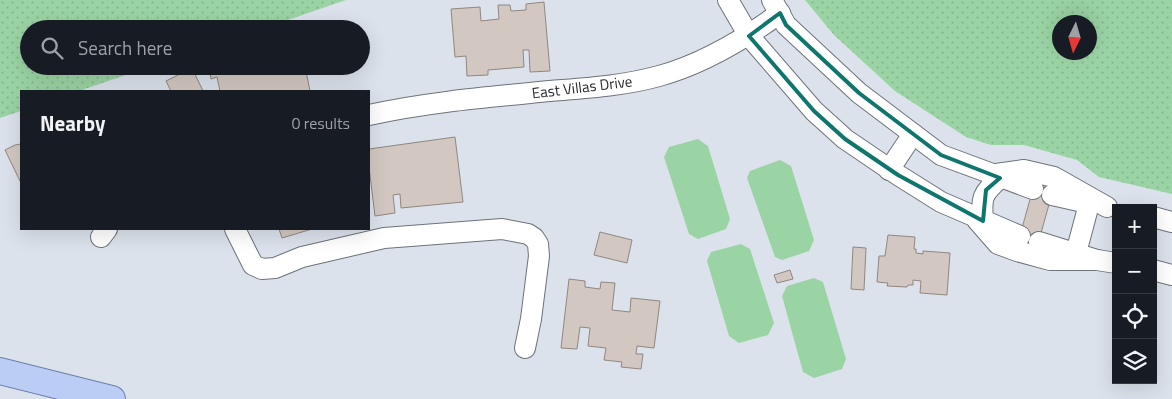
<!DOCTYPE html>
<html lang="en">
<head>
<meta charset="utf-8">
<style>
	body { margin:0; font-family:"Titillium Web",sans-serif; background:#20242c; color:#f1f3f6 }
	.controls { position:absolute; right:15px; bottom:15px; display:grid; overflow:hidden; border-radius:0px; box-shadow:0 5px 20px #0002 }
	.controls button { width:45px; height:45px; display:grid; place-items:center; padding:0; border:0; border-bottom:1px solid #363941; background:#171b24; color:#f1f3f6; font:25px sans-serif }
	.compass { position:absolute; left:1052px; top:15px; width:45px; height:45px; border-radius:50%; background:#171b24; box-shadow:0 5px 20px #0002; rotate:185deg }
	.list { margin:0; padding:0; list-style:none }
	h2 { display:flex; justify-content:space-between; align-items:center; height:65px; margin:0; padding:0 20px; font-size:21px }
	h2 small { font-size:16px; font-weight:400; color:#9ea1a6 }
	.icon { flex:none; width:28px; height:28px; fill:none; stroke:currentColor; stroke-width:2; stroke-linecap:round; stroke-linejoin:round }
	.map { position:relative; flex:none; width:1172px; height:399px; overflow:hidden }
	.search { position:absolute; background:#171b24; box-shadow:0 5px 20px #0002; left:20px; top:20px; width:350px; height:55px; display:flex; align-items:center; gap:12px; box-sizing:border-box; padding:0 18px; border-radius:28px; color:#9ea1a6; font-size:19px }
	.panel { position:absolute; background:#171b24; box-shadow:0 5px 20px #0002; left:20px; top:90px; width:350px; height:140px; border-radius:0px }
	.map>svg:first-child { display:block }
	.grass { fill:url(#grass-dots); fill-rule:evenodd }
	.park { fill:#9bd4a4 }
	.building { fill:#d2c8c1; stroke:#918781 }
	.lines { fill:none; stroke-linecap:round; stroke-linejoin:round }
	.minor-casing { stroke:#6d737b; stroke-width:22 }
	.major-casing { stroke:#6b7fab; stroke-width:28 }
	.minor { stroke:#fff; stroke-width:20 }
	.major { stroke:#bbcdf5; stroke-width:26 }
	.marked { fill:none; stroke:#0f766e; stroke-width:4; stroke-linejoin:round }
	.labels { text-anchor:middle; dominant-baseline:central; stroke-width:4; stroke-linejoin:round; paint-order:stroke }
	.street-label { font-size:15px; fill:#292b2f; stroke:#fff }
</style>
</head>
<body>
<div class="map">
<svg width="1172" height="399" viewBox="0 0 1172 399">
	<defs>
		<pattern id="grass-dots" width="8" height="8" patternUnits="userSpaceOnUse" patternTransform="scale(1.25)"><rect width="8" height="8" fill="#9bd4a4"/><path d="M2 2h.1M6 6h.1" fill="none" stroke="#86b68e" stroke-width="1.8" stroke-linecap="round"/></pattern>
	</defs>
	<rect width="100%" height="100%" fill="#dbe2eb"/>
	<g class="grass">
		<polygon points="0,0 346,0 262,29 29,29 29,66 152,66 79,91 21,91 21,111 0,118"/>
		<path d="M805,0H1172V194L1099,177L1077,160L1024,145H991L966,137L895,91L834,35ZM1060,22H1090V52H1060Z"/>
	</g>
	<g class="park">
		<polygon points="698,139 708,146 730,219 726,229 698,239 689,234 664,157 669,147"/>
		<polygon points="780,160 791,166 814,240 809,251 782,260 775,257 747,178 750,171"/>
		<polygon points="741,244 750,249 774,323 768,335 739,343 729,336 707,261 711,252"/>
		<polygon points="814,278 823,282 846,359 842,369 814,378 803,372 782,296 787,286"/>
	</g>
	<g class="building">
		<polygon points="544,2 550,71 530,72 529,50 523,50 524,67 488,70 488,75 467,76 466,56 455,57 451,9 480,7 481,21 499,19 498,5 510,5 511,11 526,10 526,4"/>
		<polygon points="209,66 305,66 310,91 220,91 217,77 211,79"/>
		<polygon points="192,68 203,91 171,91 166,81"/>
		<polygon points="455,137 463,202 401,208 400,194 393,195 395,213 375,216 369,167 369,149"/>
		<polygon points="21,144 21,183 5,150 15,145"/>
		<polygon points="1036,178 1055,183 1036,251 1017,246"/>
		<polygon points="279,229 312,229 282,238"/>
		<polygon points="600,232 632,240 627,263 594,255"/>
		<polygon points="888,235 915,237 914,249 916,249 916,253 923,254 923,251 950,253 947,295 920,293 921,281 913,280 913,285 908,285 907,287 887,286 888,283 877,282 879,256 885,256"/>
		<polygon points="853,247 866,248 864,290 851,289"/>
		<polygon points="790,270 793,279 777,283 774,275"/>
		<polygon points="569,279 585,281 585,287 600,289 601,282 615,283 612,310 630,312 631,298 660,301 654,348 637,346 636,354 643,354 641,369 621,367 622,362 604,360 606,348 588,346 590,328 580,327 577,349 561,348"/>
	</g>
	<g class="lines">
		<defs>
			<g id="minor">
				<polyline points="728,0 749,36 814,111 845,139 898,175 941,202 1020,236"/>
				<polyline points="772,0 786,25 859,93 941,155 1033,189"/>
				<path d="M369,115C428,102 489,97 550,91C586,88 623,86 659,76C703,64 743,40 780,13"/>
				<polyline points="889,170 913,134"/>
				<polyline points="996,174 1024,170 1054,177 1107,207"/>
				<polyline points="1052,195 1092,204"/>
				<polyline points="1153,217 1172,222"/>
				<polyline points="977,220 998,244 1017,251 1050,260 1097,260"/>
				<path d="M983,221C981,197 982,194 1000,178"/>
				<polyline points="235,229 253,265 262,269 275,268 302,257 384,238 502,229 528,234 534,238 538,244 539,256 531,319 525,348"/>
				<polyline points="101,237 107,229"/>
				<polyline points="1039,242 1097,260 1116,263"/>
				<polyline points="1076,253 1089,204"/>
				<polyline points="1153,270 1172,275"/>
			</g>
			<polyline id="major" points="0,371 112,399"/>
		</defs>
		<use href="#minor" class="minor-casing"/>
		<use href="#major" class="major-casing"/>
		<use href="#minor" class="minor"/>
		<use href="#major" class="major"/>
	</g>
	<path class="marked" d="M780,13L786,25L859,93L941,155L1000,178L986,190L983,221L898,175L845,139L814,111L749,36Z"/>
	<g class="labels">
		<g class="street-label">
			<text transform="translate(582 87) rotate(-7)">East Villas Drive</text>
		</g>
	</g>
</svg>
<div class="controls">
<button>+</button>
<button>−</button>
<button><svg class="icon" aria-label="locate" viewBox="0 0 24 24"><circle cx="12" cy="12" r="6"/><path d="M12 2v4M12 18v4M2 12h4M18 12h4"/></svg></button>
<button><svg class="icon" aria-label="layers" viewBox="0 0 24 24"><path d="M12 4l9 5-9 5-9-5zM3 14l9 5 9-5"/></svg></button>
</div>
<svg class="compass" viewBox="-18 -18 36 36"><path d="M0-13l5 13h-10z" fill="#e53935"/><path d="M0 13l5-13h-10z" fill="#9ea1a6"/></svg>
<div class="search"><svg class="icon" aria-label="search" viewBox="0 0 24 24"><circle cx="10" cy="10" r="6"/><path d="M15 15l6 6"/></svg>Search here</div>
<section class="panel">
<h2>Nearby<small>0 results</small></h2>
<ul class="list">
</ul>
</section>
</div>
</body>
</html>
